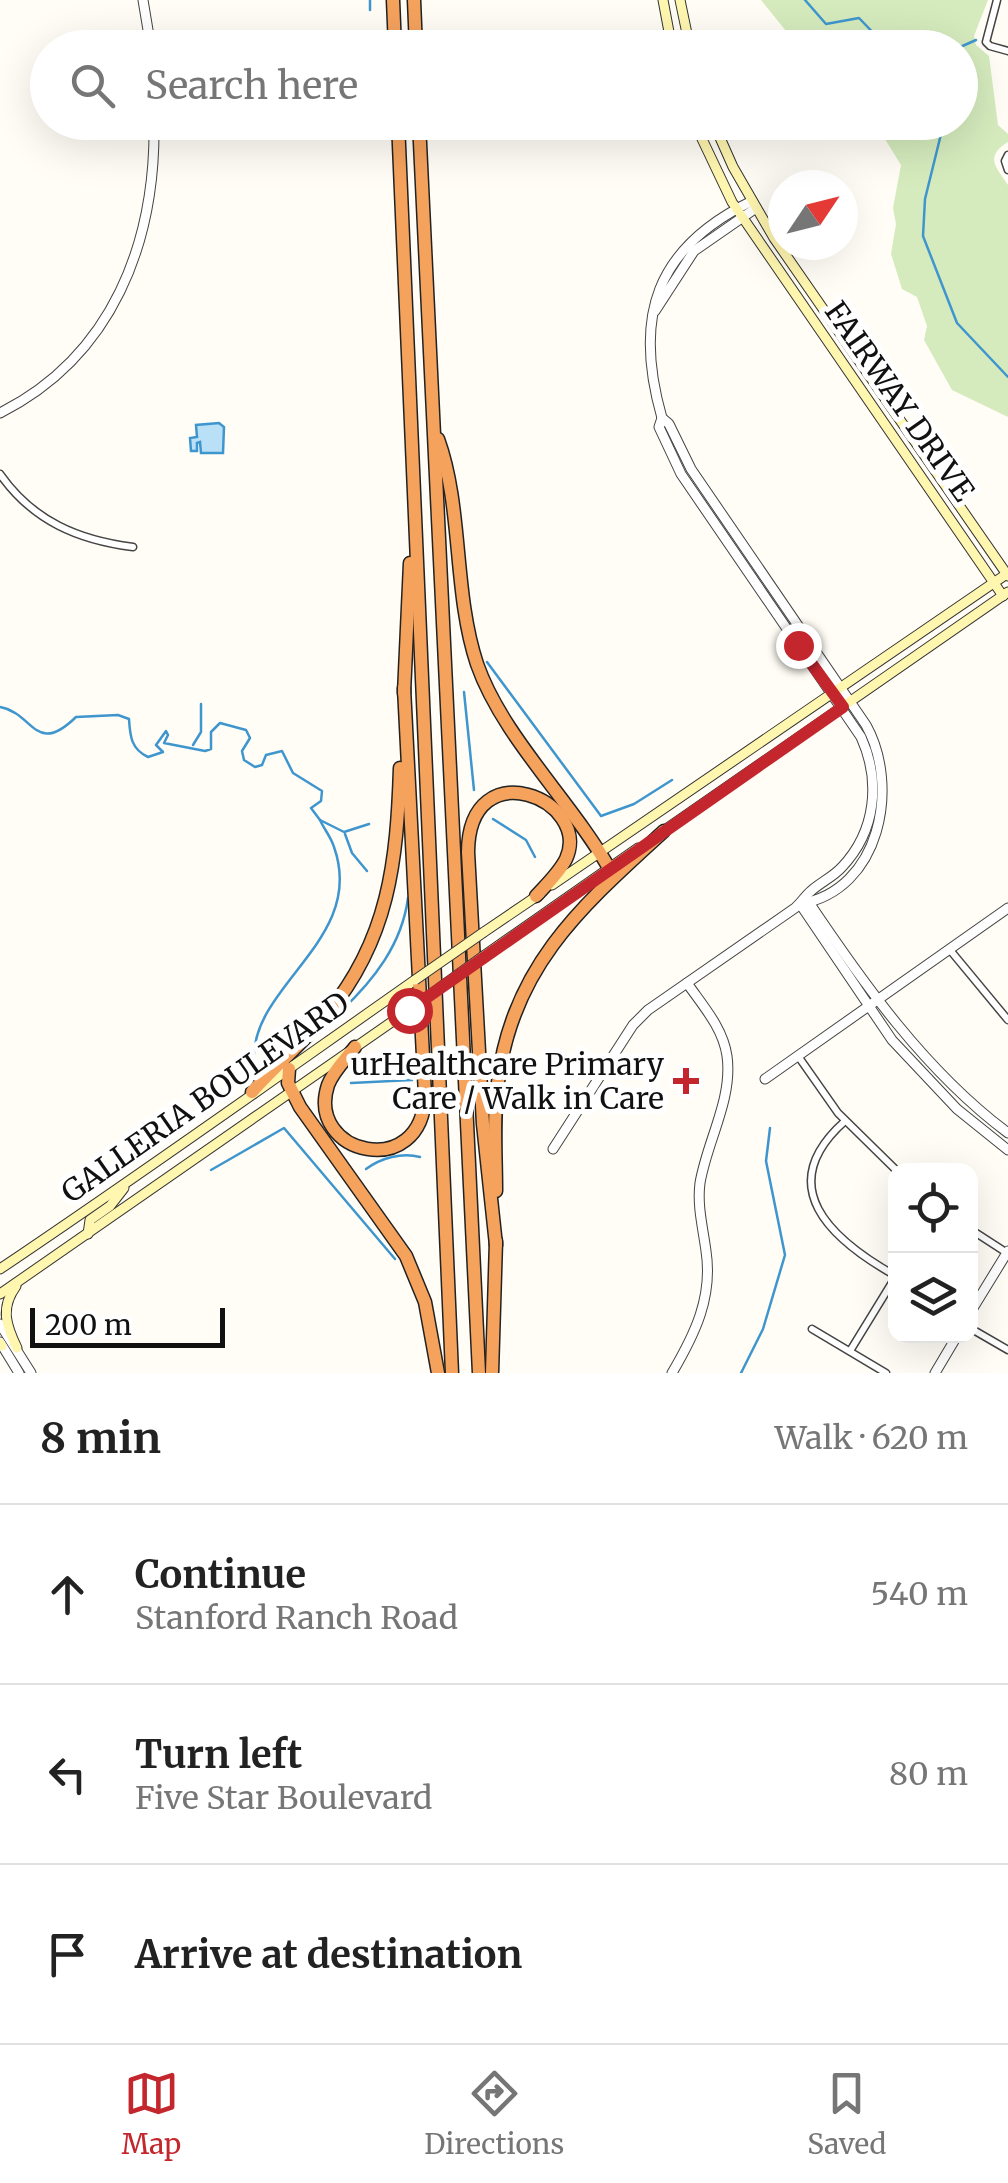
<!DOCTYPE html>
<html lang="en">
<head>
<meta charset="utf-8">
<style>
	body { margin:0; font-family:Merriweather,serif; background:#f2f2f2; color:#222 }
	.controls { position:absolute; right:30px; bottom:30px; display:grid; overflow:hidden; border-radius:20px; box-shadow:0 10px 40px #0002 }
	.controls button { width:90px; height:90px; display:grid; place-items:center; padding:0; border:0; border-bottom:2px solid #e0e0e0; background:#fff; color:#222; font:50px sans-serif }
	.compass { position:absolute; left:768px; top:170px; width:90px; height:90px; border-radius:50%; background:#fff; box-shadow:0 10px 40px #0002; rotate:55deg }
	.scale { position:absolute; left:30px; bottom:25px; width:195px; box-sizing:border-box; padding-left:10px; border:5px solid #111; border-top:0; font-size:28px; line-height:35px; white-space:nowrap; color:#111; -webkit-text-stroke:8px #fff; paint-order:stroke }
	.stop { position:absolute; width:30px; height:30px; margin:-22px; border:8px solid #c4262e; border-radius:50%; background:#fff }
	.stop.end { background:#c4262e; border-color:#fff; box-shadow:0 2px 10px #0008 }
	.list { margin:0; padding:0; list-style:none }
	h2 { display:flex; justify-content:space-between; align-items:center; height:130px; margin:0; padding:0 40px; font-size:42px }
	h2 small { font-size:32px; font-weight:400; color:#767676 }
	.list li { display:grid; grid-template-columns:65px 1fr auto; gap:30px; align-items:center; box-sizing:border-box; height:180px; padding:0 40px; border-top:2px solid #e0e0e0 }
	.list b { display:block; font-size:38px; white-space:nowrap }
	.list p { margin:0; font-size:32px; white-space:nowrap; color:#767676 }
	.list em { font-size:32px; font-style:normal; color:#767676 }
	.icon { flex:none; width:55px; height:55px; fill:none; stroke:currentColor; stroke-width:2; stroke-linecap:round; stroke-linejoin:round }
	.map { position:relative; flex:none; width:1008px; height:1373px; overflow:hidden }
	.search { position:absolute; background:#fff; box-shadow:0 10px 40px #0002; left:30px; right:30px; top:30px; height:110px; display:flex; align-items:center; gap:25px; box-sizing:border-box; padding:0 35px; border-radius:55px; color:#767676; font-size:38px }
	.sheet { height:670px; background:#fff }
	nav { display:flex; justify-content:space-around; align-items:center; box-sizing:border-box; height:140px; border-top:2px solid #e0e0e0; background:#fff; font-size:28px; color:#767676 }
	nav a { display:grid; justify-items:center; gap:5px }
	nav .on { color:#c4262e }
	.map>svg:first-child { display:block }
	.green { fill:#d5ebbd }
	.water { fill:#b9e0f7; stroke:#3f96cf; stroke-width:2.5 }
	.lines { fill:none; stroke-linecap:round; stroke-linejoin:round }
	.stream { stroke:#3f96cf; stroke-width:2.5 }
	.minor-casing { stroke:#444; stroke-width:9 }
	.tertiary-casing { stroke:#444; stroke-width:11 }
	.secondary-casing { stroke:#333; stroke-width:11 }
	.motorway-casing { stroke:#222; stroke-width:15 }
	.minor { stroke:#fff; stroke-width:6 }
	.tertiary { stroke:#fff; stroke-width:9 }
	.secondary { stroke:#fff6b0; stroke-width:9 }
	.motorway { stroke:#f5a25d; stroke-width:12 }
	.secondary-bridge-casing { stroke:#333; stroke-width:11; stroke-linecap:butt }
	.secondary-bridge { stroke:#fff6b0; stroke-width:9 }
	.route { stroke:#c4262e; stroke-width:12 }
	.poi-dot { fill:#c4262e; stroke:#fff; stroke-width:4 }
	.labels { text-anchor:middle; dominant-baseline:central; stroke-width:10; stroke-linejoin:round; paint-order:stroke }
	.street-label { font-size:30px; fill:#111; stroke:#fff }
	.poi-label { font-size:30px; fill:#111; stroke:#fff; text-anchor:end }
</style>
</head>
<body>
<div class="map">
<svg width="1008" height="1373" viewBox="0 0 1008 1373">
	<rect width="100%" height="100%" fill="#fffdf5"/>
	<path class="green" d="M761,0H988L974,36L976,45L989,56L998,125L1008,134V142C984,157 996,167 1008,185V417L952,390L924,340L927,326L917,297L902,289L891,254L896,224L893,208L901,165L875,123L960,122V48L799,47Z"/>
	<polygon class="water" points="219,423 224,427 223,453 201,453 200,442 197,443 197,451 191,451 190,438 197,437 196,425"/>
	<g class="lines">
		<g class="stream">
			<polyline points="370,0 370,10"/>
			<polyline points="805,0 826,24 859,18 884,44 911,42 930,48"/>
			<polyline points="958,48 976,40"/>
			<polyline points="944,122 925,199 923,236 957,323 1008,377"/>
			<polyline points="487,662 601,816 634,804 672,780"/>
			<polyline points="464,692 474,790"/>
			<path d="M0,707C34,713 35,757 76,717L118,715L129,719C130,736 131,749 148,757L163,752L156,745L166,731L168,735L164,743L205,751L211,749V732L220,723L246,730L250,738L242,751L244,760L255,767L262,765L266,755L282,751L293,773L322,791L321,801L311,808L320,820L344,832L369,824"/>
			<polyline points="193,745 201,732 201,704"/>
			<polyline points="493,819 526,840 535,857"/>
			<polyline points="345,834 352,853 367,871"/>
			<path d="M341,1011C374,980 402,944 408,898"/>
			<path d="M254,1054C257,982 366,937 334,847C331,837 324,829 320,820"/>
			<polyline points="351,1083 412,1080"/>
			<path d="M366,1169C381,1158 402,1152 420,1157"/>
			<polyline points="211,1170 284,1128 395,1259"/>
			<polyline points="741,1373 763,1329 785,1255 766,1161 770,1128"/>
		</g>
		<defs>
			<g id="minor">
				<polyline points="997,0 986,42 990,46 1008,51"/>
				<polyline points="1008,155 1005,161 1008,170"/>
				<path d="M0,474C33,521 78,540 133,547"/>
				<polyline points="950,950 1008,1020"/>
				<polyline points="798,1056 838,1113 896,1170"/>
				<path d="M845,1121C772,1186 830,1239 896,1276"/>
				<polyline points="970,1229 1007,1253"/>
				<polyline points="970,1328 1008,1350"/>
				<polyline points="812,1329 886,1373"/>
				<polyline points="850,1351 896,1276"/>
			</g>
			<g id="tertiary">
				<polyline points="143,0 151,48"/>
				<polyline points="655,311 694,251 756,208"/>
				<path d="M0,413C113,356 156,242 154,122"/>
				<path d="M662,418L669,424L691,469L866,725C900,786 881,890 800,904"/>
				<path d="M806,898C863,983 925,1071 1008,1133"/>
				<polyline points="800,904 892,1040 957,1109 1008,1150"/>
				<polyline points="765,1079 1008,908"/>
				<path d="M553,1149L633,1025L648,1010L795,908C801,903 805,896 811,891C821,882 833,877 842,867C876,831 881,781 861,737L681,474L659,427L662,418C633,317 655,248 752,201"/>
				<polyline points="970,1313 1008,1251"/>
				<polyline points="0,1324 31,1373"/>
				<polyline points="0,1342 19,1373"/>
				<path d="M672,1373C695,1334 713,1297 706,1251C703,1228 697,1206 700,1183C707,1141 733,1099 727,1056C723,1028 703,1006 687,983"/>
				<polyline points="935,1373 957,1336"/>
			</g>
			<g id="secondary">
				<polyline points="663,0 672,48"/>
				<polyline points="680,0 690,48"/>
				<polyline points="694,122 732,202 1003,596"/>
				<polyline points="713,122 733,167 774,238 1008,576"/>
				<polyline points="659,834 1008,592"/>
				<polyline points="552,885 1008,573"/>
				<polyline points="484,932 540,894"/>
				<polyline points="485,955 638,848"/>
				<polyline points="88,1234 90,1220 110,1206 124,1188"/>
				<path d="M0,1269C140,1175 277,1077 415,980"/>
				<path d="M16,1286C0,1308 6,1325 17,1348"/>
				<polyline points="0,1294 409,1010"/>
				<polyline points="0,1343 2,1346"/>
			</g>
			<g id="motorway">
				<polyline points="393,0 395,48"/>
				<polyline points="414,0 416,48"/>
				<polyline points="398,122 452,1373"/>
				<polyline points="419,122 479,1373"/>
				<path d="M438,439C463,508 453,592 477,664C502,736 571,801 609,868"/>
				<polyline points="404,693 410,563"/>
				<path d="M355,1047C346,1059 333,1071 328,1085C305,1155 423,1182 425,1095L404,688"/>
				<polyline points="289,1069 288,1083 300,1107 406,1256 425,1302 438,1373"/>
				<path d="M252,1092C276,1065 304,1042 327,1014C389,939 397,861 400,768"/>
				<path d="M496,1191C496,1155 493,1118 498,1082C512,966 583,905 664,831"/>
				<path d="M496,1245L483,1124L468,852C469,749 593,800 566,859C559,873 546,885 536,896"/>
				<polyline points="492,1373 496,1241"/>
			</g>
		</defs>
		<use href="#minor" class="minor-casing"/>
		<use href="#tertiary" class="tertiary-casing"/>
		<use href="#secondary" class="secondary-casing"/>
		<use href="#motorway" class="motorway-casing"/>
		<use href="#minor" class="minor"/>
		<use href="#tertiary" class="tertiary"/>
		<use href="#secondary" class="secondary"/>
		<use href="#motorway" class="motorway"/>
		<defs>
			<g id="secondary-bridge">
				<polyline points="415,980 484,932"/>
				<polyline points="409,1010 485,955"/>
			</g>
		</defs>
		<use href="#secondary-bridge" class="secondary-bridge-casing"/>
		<use href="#secondary-bridge" class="secondary-bridge"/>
	</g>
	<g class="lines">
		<polyline class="route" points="409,1010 843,707 798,645"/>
	</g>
	<path class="poi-dot" d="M681 1066h10v10h10v10h-10v10h-10v-10h-10v-10h10z"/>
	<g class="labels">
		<g class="street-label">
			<text transform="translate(900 401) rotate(55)">FAIRWAY DRIVE</text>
			<text transform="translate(205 1097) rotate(-35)">GALLERIA BOULEVARD</text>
		</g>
		<g class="poi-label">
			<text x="664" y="1064">urHealthcare Primary<tspan x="664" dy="34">Care / Walk in Care</tspan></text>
		</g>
	</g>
</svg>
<div class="controls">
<button><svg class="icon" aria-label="locate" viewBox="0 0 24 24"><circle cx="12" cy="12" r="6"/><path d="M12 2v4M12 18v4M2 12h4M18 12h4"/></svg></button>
<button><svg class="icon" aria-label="layers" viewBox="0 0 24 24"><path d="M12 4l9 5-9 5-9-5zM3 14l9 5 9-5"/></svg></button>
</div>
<svg class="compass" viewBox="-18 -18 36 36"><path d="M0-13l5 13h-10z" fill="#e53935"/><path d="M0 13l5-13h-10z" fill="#767676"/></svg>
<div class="scale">200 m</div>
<div class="stop" style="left:409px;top:1010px"></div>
<div class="stop end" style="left:798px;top:645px"></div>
<div class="search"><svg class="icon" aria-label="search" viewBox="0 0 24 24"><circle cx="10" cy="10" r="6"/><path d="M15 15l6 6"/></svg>Search here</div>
</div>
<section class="sheet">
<h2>8 min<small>Walk · 620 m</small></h2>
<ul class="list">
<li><svg class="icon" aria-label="ahead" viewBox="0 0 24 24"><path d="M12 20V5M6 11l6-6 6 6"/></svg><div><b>Continue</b><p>Stanford Ranch Road</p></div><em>540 m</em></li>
<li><svg class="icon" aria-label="left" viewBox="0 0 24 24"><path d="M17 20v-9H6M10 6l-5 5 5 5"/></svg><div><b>Turn left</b><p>Five Star Boulevard</p></div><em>80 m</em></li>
<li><svg class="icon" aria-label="arrive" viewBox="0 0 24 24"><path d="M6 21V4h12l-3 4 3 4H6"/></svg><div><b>Arrive at destination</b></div></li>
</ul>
</section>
<nav>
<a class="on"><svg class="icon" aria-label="map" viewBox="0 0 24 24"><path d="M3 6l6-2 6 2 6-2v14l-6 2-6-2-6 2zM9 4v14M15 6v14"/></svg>Map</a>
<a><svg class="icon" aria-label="directions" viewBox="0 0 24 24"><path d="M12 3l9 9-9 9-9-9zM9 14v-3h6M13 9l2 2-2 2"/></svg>Directions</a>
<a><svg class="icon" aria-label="saved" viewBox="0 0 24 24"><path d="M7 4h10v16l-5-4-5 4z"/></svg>Saved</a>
</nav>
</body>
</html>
